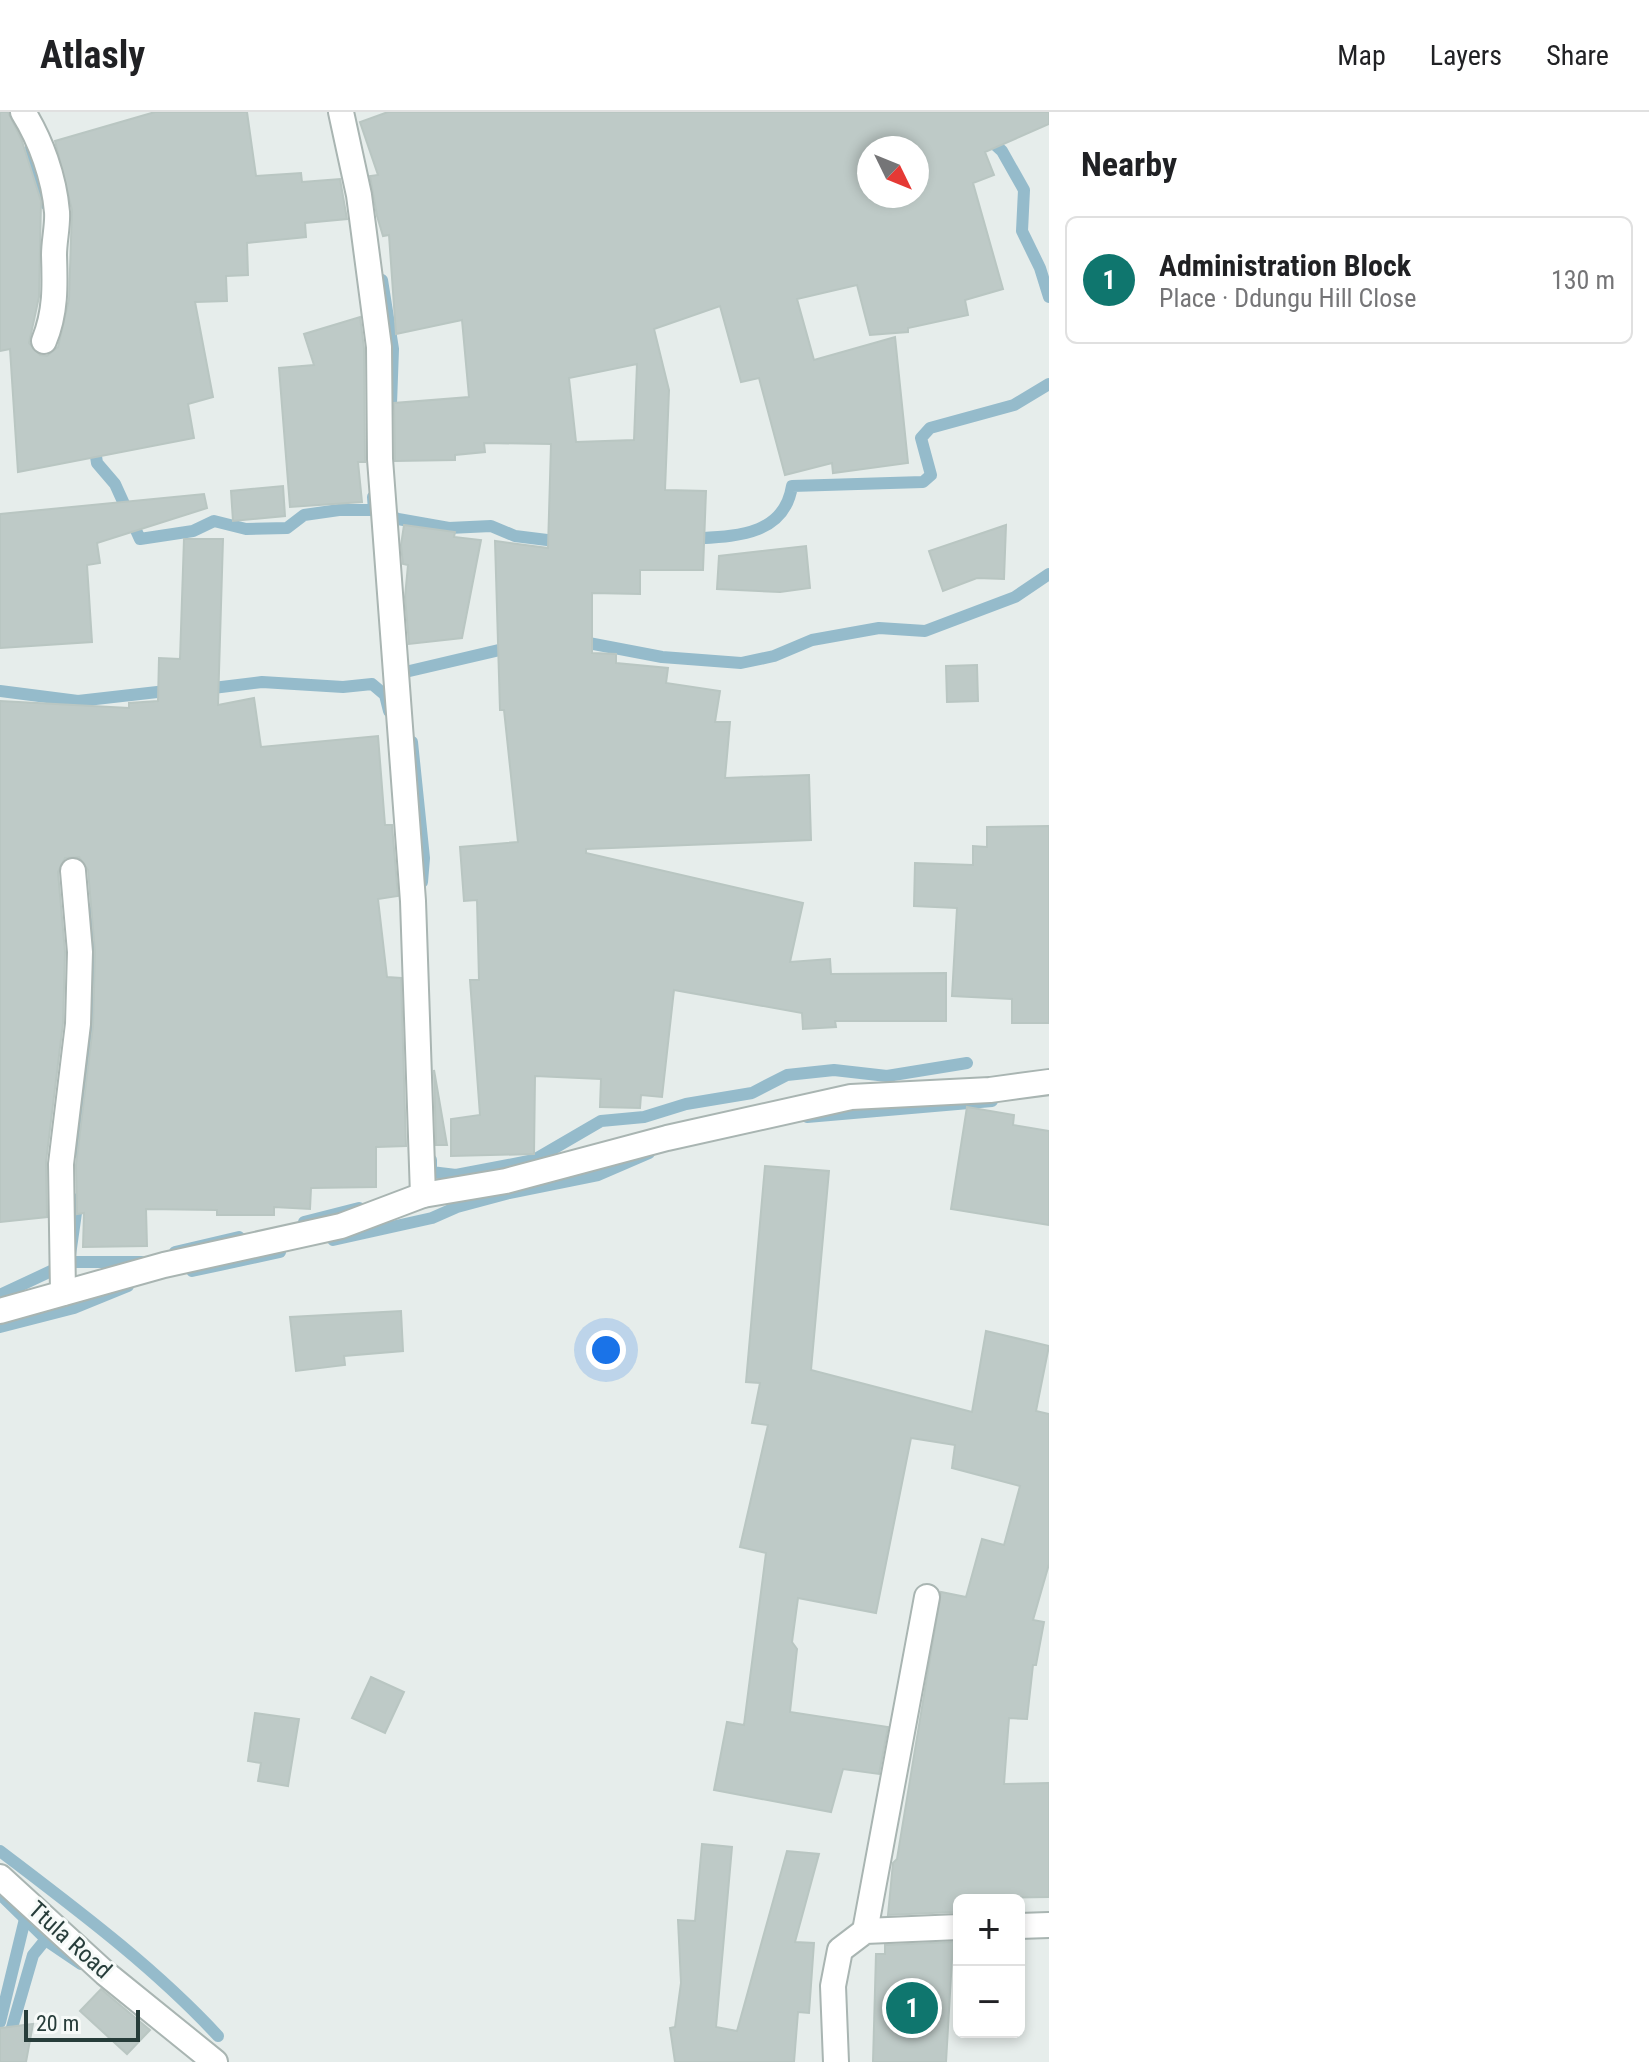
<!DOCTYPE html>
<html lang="en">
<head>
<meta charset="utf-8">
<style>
	body { margin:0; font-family:"Roboto Condensed",sans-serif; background:#f2f2f2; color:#202124 }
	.controls { position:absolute; right:24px; bottom:24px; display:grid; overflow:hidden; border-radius:12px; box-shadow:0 4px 12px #0003 }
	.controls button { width:72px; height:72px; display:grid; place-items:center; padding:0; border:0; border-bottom:2px solid #e0e0e0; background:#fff; color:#202124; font:40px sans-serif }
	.compass { position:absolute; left:857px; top:24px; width:72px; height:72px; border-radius:50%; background:#fff; box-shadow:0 4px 12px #0003; rotate:133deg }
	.scale { position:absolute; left:24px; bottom:20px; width:116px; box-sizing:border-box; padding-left:8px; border:4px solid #273d3a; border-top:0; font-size:22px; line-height:28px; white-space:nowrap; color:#273d3a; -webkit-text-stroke:6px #f6faf8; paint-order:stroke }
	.you { position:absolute; left:606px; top:1238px; width:28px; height:28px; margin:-20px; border:6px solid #fff; border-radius:50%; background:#1a73e8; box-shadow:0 0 0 12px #1a73e833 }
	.badge { display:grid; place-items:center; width:52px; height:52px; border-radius:50%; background:#0f766e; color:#fff; font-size:26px; font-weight:700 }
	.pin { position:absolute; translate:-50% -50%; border:4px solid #fff; box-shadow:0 2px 8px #0006 }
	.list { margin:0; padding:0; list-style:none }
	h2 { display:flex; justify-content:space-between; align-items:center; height:104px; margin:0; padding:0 32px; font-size:34px }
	h2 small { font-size:26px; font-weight:400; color:#757577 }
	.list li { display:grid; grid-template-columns:52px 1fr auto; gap:24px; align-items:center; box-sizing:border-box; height:128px; margin:0 16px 16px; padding:0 16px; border:2px solid #e0e0e0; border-radius:12px }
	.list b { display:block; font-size:30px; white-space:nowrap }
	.list p { margin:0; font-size:26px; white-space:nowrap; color:#757577 }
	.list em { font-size:26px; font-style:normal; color:#757577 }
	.map { position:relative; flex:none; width:1049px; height:1950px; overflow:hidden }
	header { display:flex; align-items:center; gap:48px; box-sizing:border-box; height:112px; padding:0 40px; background:#fff; border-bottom:2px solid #e0e0e0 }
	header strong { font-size:38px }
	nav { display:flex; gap:44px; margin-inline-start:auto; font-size:28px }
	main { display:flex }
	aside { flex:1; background:#fff }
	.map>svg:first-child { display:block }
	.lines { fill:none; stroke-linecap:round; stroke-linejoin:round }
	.stream { stroke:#95bbcb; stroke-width:12 }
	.building { fill:#becac7; stroke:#b9c6c2; stroke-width:2; fill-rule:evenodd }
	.street-casing { stroke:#a9b5b2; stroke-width:28 }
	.street { stroke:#fff; stroke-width:24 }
	.labels { text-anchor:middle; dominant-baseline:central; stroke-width:6; stroke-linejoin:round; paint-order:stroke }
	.street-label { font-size:24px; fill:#273d3a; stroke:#f6faf8 }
</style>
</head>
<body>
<header>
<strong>Atlasly</strong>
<nav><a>Map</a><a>Layers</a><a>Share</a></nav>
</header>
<main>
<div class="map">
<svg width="1049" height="1950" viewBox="0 0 1049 1950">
	<rect width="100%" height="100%" fill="#e6edeb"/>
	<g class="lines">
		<g class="stream">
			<polyline points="981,0 978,17 1002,39 1024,78 1022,119 1040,156 1049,185"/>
			<polyline points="31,36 46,92"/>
			<polyline points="382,168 393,237 391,292"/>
			<polyline points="94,331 97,351 115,372 140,427 193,419 214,409 246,417 287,416 304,403 339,398 374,398 373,385"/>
			<polyline points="391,395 391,404 398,407 449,416 491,414 515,424 563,430"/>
			<path d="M689,427C731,424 784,426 792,374L923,370L931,363L921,326L930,316L1014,293L1049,272"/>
			<polyline points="578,529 662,545 741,551 774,544 812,528 879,516 925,519 1015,485 1049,462"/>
			<polyline points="403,568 401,561 512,535"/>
			<polyline points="205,577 262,570 343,575 372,572 385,583 389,599"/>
			<polyline points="0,579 78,589 175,578"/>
			<polyline points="412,630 424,746 422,770"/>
			<polyline points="807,1005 992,989"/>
			<path d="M79,1041C79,1022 79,1003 80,984C85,923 109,853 84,794"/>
			<polyline points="431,1048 431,1060 456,1063 534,1048 601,1009 644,1005 686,992 752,981 787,963 834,958 887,964 967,951"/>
			<polyline points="78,1087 69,1150 142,1150"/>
			<polyline points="304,1110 359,1096"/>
			<polyline points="333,1128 432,1106 457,1095 509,1081 598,1063 649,1041"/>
			<polyline points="175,1140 239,1125"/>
			<polyline points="192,1159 280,1140"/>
			<polyline points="0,1183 66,1152"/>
			<polyline points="0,1215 74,1196 128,1174"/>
			<path d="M0,1739C76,1797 153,1854 218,1924"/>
			<polyline points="0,1782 50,1831 81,1852"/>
			<polyline points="0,1910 25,1807"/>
			<polyline points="2,1950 33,1843 46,1827"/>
		</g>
	</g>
	<g class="building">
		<polygon points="0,0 8,0 22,29 41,89 39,185 29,231 40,243 47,244 58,235 69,187 72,98 55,29 155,0 247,0 256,64 301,61 302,70 340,67 347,107 305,111 306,125 247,131 248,163 226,164 227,189 195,190 213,285 188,292 194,326 18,360 10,237 0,239"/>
		<path d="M388,0H1049V12L985,40L994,63L973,71L1003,177L965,188L968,203L908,216V220L870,223L857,173L797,187L814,248L895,225L908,351L833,361L832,351L785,363L759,266L741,270L720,194L654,217L669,278L665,378L706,379L703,458H640V482L592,481V541L616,542V551L668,556L666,571L720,579L715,610H730L725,666L809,663L811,728L586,737V741L803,791L790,850L830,847L831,862L946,861V909H835L836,915L803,917L802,901L674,878L662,985L641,983L640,996L600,995L601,967L535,964L534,1042L451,1044V1007L480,1003L470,868H479L477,788L464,789L460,735L518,730L504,598H500L495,429L548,436L551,332L484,331L485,340L455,343V348L395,349L394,291L469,285L462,208L396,222L389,123L383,124L377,104L370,64L378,63L360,10ZM869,36H917V84H869ZM637,252L634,328L576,330L569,266Z"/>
		<polygon points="360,205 364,236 365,350 358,350 362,390 290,395 279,256 314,253 304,222"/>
		<polygon points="283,374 285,404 233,409 231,379"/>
		<polygon points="204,382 207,396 97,431 100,451 87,453 92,530 0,536 0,402"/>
		<polygon points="404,413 455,420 454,425 481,428 462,526 409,532 405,485 408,453 403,452 401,433"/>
		<polygon points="1006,413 1004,467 977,466 943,479 929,439"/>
		<polygon points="184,427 223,427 218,593 254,586 261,635 378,624 385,713 392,713 398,784 378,787 387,865 401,866 406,1034 376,1035 376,1075 311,1076 310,1097 274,1095 274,1103 217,1103 217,1098 146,1097 147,1134 83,1135 84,1101 77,1102 76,1053 93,914 95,840 88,758 79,745 65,746 58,760 65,840 63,911 46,1050 47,1105 0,1110 0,589 129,596 129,591 158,589 159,546 180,547"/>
		<polygon points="806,434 810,476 780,480 717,477 719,444"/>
		<polygon points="977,553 978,589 947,590 946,554"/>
		<polygon points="1049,714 1049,911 1012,911 1012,887 952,884 957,796 914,794 915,751 973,753 973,734 987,735 987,715"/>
		<polygon points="434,958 447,1033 436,1033"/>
		<polygon points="967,995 1014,1003 1013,1013 1049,1019 1049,1113 951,1097"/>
		<polygon points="765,1054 829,1059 811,1258 972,1300 986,1219 1049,1234 1036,1299 1049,1302 1049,1452 1033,1508 1044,1510 1036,1553 1033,1553 1027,1607 1009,1606 1004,1672 1049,1671 1049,1785 971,1786 959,1788 954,1800 888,1803 893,1751 897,1747 941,1480 966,1485 982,1427 1004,1433 1020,1374 952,1356 955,1333 911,1326 876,1501 798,1486 792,1530 797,1537 790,1600 888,1615 879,1662 843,1657 831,1700 714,1678 727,1610 744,1613 766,1441 740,1435 768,1313 752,1311 760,1271 746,1270"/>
		<polygon points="401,1199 403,1239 344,1244 345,1253 296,1259 290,1205"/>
		<polygon points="371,1565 404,1580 385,1621 352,1606"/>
		<polygon points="255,1601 299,1607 288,1674 258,1669 261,1651 248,1649"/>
		<polygon points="702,1732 732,1735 716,1915 737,1919 787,1739 819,1742 795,1830 814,1831 809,1901 798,1900 794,1950 675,1950 670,1916 675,1915 681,1871 678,1808 695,1809"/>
		<polygon points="953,1830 946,1950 873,1950 876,1842 885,1842 885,1833"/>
		<polygon points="101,1877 150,1918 127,1942 80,1899"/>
		<polygon points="33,1912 26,1950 0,1950 0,1916"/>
	</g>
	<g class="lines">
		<defs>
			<g id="street">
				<path d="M23,0C41,29 54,65 57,100C58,113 54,129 54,143C55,173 56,200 44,229"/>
				<polyline points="341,0 359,83 379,235 380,347 413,789 423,1083"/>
				<polyline points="63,1181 61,1052 78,912 80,840 73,759"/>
				<polyline points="0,1199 164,1153 341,1114 423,1083 506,1069 667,1026 851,985 990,978 1049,970"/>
				<polyline points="0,1765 105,1861 215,1950"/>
				<polyline points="1019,1814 1049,1813"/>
				<polyline points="865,1819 927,1485"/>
				<polyline points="836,1950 833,1874 840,1838 865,1819 959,1815"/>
			</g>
		</defs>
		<use href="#street" class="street-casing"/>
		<use href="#street" class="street"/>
	</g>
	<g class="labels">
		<g class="street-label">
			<text transform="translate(70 1828) rotate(42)">Ttula Road</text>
		</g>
	</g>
</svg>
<div class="controls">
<button>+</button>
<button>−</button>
</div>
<svg class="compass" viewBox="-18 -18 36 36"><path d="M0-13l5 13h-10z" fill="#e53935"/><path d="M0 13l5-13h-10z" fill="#757577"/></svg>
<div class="scale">20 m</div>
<div class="you"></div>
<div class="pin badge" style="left:912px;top:1896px">1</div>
</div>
<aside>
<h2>Nearby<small></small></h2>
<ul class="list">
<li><span class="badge">1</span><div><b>Administration Block</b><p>Place · Ddungu Hill Close</p></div><em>130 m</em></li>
</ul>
</aside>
</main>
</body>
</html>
